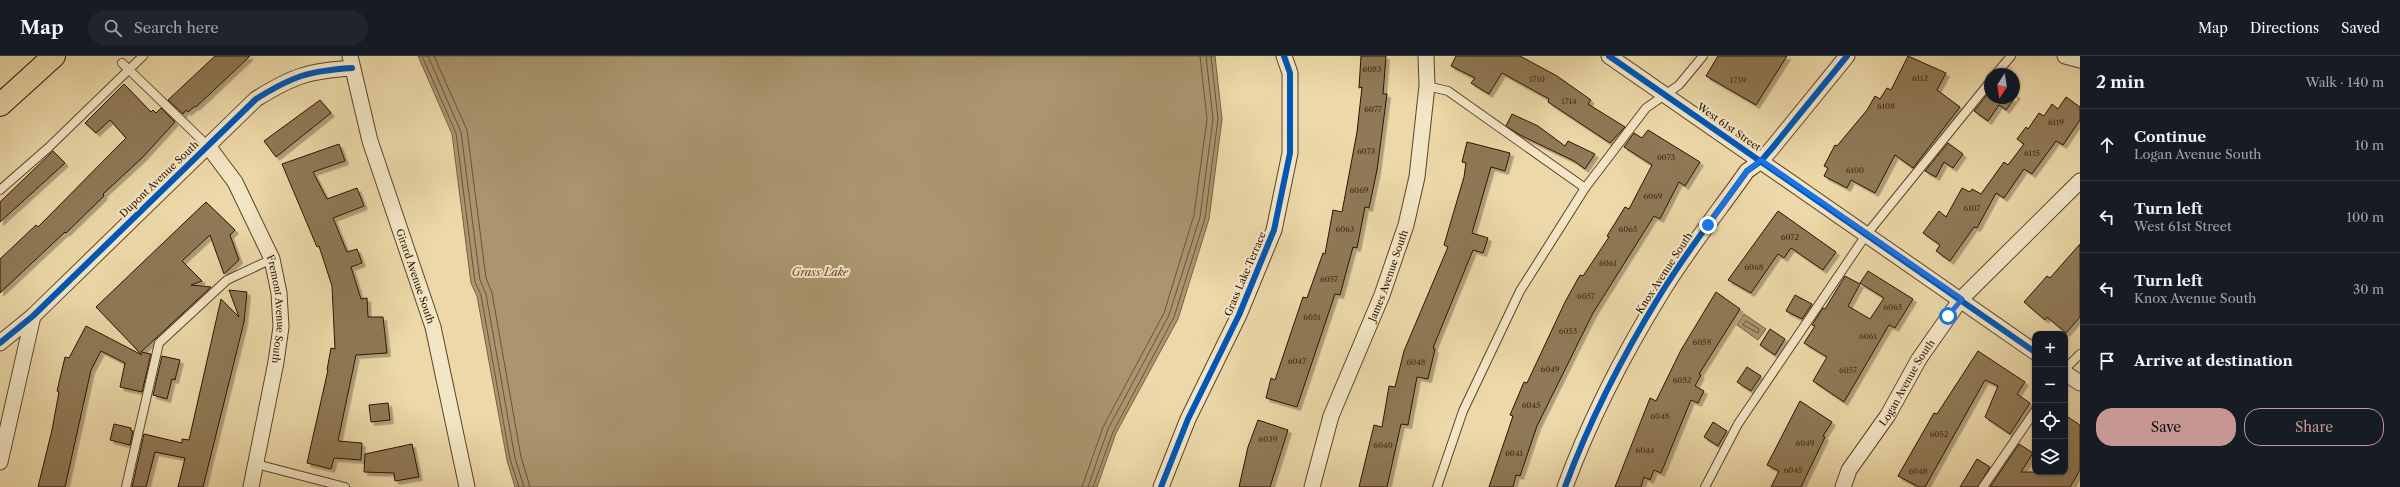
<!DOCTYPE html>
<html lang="en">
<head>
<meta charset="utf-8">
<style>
	body { margin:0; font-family:"Libre Caslon Text",serif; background:#20242c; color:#f1f3f6 }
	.controls { position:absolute; right:12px; bottom:12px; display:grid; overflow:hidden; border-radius:8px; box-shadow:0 1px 3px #0004 }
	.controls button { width:36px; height:36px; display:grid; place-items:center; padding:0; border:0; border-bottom:1px solid #363941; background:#171b24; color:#f1f3f6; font:20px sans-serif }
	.compass { position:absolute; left:1984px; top:12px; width:36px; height:36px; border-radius:50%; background:#171b24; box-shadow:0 1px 3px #0004; rotate:192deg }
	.stop { position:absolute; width:12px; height:12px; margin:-9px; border:3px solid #1a73e8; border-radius:50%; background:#fff }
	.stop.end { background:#1a73e8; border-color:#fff; box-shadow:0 1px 4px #0008 }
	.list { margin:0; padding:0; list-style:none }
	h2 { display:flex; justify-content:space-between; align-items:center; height:52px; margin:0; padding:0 16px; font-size:17px }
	h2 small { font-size:13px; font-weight:400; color:#9ea1a6 }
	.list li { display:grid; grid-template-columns:26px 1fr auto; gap:12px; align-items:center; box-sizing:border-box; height:72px; padding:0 16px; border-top:1px solid #363941 }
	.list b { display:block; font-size:15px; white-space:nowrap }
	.list p { margin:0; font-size:13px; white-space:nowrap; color:#9ea1a6 }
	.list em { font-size:13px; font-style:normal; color:#9ea1a6 }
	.actions { display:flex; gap:8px; padding:12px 16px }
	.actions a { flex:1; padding:9px 0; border:1px solid #c59692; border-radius:16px; text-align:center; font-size:14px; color:#c59692 }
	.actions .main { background:#c59692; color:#111 }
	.icon { flex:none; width:22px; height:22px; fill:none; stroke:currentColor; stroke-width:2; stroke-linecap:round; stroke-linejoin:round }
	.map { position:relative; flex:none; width:2080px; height:431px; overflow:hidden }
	header { display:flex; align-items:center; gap:24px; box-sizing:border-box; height:56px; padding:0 20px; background:#171b24; border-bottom:1px solid #363941 }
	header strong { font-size:19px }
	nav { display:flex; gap:22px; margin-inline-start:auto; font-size:14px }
	.search { width:280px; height:36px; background:#20242c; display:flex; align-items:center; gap:10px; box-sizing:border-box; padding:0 14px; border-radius:22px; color:#9ea1a6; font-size:15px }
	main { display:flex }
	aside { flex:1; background:#171b24 }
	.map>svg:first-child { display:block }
	.water { fill:#aa956f; stroke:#776143 }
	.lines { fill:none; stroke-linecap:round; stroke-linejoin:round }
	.shore { stroke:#6a5438; stroke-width:1 }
	.building { fill:#8f7957; stroke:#2b1300; filter:url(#shadow) }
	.service-casing { stroke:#5b442a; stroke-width:10 }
	.minor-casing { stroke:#5b442a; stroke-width:17 }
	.motorway-casing { stroke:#2b1300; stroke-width:24 }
	.service { stroke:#f3e6c6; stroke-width:8 }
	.minor { stroke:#f3e6c6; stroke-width:15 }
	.motorway { stroke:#ecd8a8; stroke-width:22 }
	.cycleway-casing { stroke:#f3e6c6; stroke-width:8 }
	.cycleway { stroke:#0057b8; stroke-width:6 }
	.route { stroke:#1a73e8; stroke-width:5 }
	.labels { text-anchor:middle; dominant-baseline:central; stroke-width:4; stroke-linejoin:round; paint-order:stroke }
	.number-label { font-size:8px; fill:#442c16 }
	.street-label { font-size:10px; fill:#2b1300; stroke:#f3e6c6 }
	.water-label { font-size:11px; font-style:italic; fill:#5e472c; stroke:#f3e6c6 }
</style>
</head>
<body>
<header>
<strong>Map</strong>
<div class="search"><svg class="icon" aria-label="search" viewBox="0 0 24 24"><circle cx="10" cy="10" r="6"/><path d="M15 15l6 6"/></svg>Search here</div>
<nav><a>Map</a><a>Directions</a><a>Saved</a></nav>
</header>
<main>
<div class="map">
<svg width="2080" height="431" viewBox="0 0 2080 431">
	<defs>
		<filter id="shadow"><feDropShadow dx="3.5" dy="3.5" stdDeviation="0" flood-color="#0004"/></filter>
	</defs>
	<rect width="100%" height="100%" fill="#ecd8a8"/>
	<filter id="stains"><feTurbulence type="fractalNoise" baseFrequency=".005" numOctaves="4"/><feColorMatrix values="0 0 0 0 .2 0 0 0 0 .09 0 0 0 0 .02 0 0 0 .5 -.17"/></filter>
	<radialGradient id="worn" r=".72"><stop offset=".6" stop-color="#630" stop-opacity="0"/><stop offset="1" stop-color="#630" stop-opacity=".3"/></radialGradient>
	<g class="water">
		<polygon points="418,0 1215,0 1222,63 1209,163 1178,263 1116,377 1097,431 515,431 507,404 477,240 471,227 452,78"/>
		<polygon points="1744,258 1766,273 1758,284 1737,269"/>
	</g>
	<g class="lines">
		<g class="shore">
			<polyline points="422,0 456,77 475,226 481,239 510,403 519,431"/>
			<polyline points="428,0 461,76 480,224 486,238 515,402 524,431"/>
			<polyline points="434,0 467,74 486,222 492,237 521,401 530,431"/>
			<polygon points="1746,265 1759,273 1758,277 1743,269"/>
			<polyline points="1082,431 1103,371 1164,257 1194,159 1207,63 1200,0"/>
			<polyline points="1088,431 1108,373 1169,259 1200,161 1213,63 1206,0"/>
			<polyline points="1093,431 1113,376 1174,261 1205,162 1218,63 1211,0"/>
		</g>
	</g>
	<g class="building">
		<polygon points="215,0 250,0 196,51 195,50 188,56 186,54 183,58 168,44"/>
		<polygon points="1361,0 1386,0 1383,38 1387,38 1377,114 1369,152 1365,151 1357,192 1353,191 1340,239 1335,238 1297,351 1266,342 1271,322 1275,324 1303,241 1307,242 1323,197 1325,198 1333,154 1342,156 1357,76 1362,31 1359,32"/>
		<polygon points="1456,0 1520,0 1557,20 1591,44 1588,48 1625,71 1610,87 1548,46 1549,43 1502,17 1489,38 1471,27 1475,22 1451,10"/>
		<polygon points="1718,0 1787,0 1756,49 1706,20"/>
		<polygon points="1908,0 1946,17 1937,34 1960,51 1913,112 1895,99 1875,137 1851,124 1847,132 1824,120 1828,112 1824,110 1835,89 1837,90 1867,54 1875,40 1880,43 1887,32 1891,34"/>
		<polygon points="124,28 151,56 153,54 156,57 161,52 175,66 142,102 103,138 104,140 66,177 65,176 0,237 0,203 36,169 38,171 126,82 110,64 96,77 85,67"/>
		<polygon points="1990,35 1990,42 2014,42 2014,37 2017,39 2006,54 1999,49 1988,65 1974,55"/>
		<polygon points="2066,41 2080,51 2080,64 2063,89 2056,85 2032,118 2024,113 2004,142 1996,137 1977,172 1974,171 1950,205 1936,195 1940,189 1923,177 1939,155 1946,161 1962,132 1970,136 1972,133 1981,138 2004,106 2008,109 2024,88 2017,83 2026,71 2028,73 2039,57 2044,60 2052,48 2058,53"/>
		<polygon points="320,44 331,57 276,101 264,85"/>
		<polygon points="1512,58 1538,70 1565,90 1568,85 1595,98 1585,113 1574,105 1520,79 1506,70"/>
		<polygon points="1648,74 1700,106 1685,130 1679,126 1660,163 1654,160 1593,257 1537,370 1520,420 1516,419 1513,431 1489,431 1513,360 1510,359 1524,326 1527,327 1565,246 1580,219 1583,220 1609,181 1607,180 1625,151 1629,153 1652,109 1624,91 1634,77 1642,82"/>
		<polygon points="1467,86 1510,97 1505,115 1491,111 1472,177 1488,182 1483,197 1473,194 1433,292 1435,293 1428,323 1417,321 1408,369 1401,368 1387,431 1359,431 1374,369 1382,371 1389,330 1395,331 1404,295 1448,191 1444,189 1464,121 1466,107 1462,106"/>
		<polygon points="1948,87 1963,98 1953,112 1944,106 1936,121 1925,115"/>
		<polygon points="339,88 345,105 313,116 327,143 357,132 364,150 333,162 347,196 357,193 362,207 351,211 361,243 367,242 368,261 383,261 387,297 356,299 338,385 362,387 361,404 334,402 331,413 307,407 328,314 327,314 331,292 335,293 332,230 319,190 317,191 282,108"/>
		<polygon points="53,95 65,107 0,166 0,146"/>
		<polygon points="206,146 235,174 230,179 239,204 224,218 210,179 182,205 202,225 191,229 211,231 141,296 151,298 142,336 120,331 125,307 101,295 91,314 65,431 38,431 52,374 59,336 57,335 65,301 69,302 86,270 142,299 96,251"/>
		<polygon points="1778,155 1836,196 1823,214 1791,192 1784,202 1778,198 1751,237 1728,224"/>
		<polygon points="2080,188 2080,261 2066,277 2047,261 2045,264 2024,246 2047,220 2050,222"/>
		<polygon points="1868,215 1913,243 1895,272 1889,269 1844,346 1813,325 1827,301 1804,287 1815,270 1812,269 1823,252 1825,253 1845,220 1860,228 1848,250 1870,263 1884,242 1860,227"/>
		<polygon points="229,234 247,236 244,266 203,431 178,431 185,402 155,396 146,431 132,431 144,378 182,387 182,383 189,384 221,243 239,261"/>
		<polygon points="1716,236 1740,253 1699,318 1701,319 1695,330 1704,335 1698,347 1691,344 1661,417 1654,414 1650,424 1644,421 1641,431 1615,431 1650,342 1656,345 1681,294"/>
		<polygon points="1795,239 1812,248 1802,263 1786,255"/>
		<polygon points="1770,273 1785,283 1775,299 1760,289"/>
		<polygon points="1978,295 2025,326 2017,338 2030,347 2010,378 1985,361 1998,330 1985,324 1925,431 1919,431 1898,420 1934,357 1937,358"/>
		<polygon points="162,300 180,304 175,324 172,323 167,343 153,339"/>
		<polygon points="1747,311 1761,320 1751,335 1737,326"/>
		<polygon points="1800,345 1832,366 1823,380 1825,381 1801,431 1771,431 1779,415 1767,409"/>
		<polygon points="388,347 390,364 371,366 369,349"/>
		<polygon points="2065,359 2080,369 2080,414 2070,431 1990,431 2019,388 2033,397 2021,416 2065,416"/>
		<polygon points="1258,364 1288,374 1270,431 1239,431 1248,391"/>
		<polygon points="1713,366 1727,375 1718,390 1704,381"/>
		<polygon points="114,368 131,372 131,375 133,375 130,389 110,384"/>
		<polygon points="412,388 419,421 395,425 394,417 364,416 365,398"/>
		<polygon points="1977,403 1990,411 1978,431 1960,431"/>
	</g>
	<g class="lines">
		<defs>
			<g id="service">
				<polyline points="122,7 208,90"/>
				<polyline points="1996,18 2011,0"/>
				<polyline points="1427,30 1448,35 1585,132"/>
				<polyline points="0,134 48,92 143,0"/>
				<polyline points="2065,313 2080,298"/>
				<polyline points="256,408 345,431"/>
				<polyline points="126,431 159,287 227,224 272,203"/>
				<polyline points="1437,431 1463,355 1520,235 1585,132 1646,52 1679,29 1703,0"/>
				<polyline points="1705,431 1738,368 1866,179 1990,26"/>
				<polyline points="1983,431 2035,355"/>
			</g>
			<g id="minor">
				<path id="s1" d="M350,0L370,85L433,271L467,431"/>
				<polyline points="1609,0 2035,296"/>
				<polyline points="2065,0 2080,4"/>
				<path id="s2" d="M208,90L235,126L272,203L279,237L281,271L276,306L251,431"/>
				<path d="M0,287L33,260L256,43C293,20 308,15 352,12"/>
				<polyline points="2065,317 2080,327"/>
				<polyline points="0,406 33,260"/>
				<polyline points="1161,431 1188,363 1239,259 1274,174 1290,97 1290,17 1284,0"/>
				<path id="s3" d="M1312,431L1331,360L1382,239L1406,169L1417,121L1427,30L1426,0"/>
				<path d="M1565,431C1590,363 1622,301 1660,239C1686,196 1718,156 1747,115L1761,105L1773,91L1847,0"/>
				<path id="s4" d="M1843,431L1849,414L1888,359L1919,303L1961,243L2080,125"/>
			</g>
			<polyline id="motorway" points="0,49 54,0"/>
		</defs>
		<use href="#service" class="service-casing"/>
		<use href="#minor" class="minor-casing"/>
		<use href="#motorway" class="motorway-casing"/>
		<use href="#service" class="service"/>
		<use href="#minor" class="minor"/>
		<use href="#motorway" class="motorway"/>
		<defs>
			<g id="cycleway">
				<polyline points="1609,0 2035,296"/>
				<path d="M0,287L33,260L256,43C293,20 308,15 352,12"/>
				<polyline points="1161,431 1188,363 1239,259 1274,174 1290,97 1290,17 1284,0"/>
				<path d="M1565,431C1590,363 1622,301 1660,239C1686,196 1718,156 1747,115L1761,105L1773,91L1847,0"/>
			</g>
		</defs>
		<use href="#cycleway" class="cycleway-casing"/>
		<use href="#cycleway" class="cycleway"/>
	</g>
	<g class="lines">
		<polyline class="route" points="1708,169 1747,115 1761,104 1962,243 1948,260"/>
	</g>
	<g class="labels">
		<g class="number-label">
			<text x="1372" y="13">6083</text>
			<text x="1920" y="22">6112</text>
			<text x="1537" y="23">1710</text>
			<text x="1738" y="24">1739</text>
			<text x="1569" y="45">1714</text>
			<text x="1886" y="50">6108</text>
			<text x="1373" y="53">6077</text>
			<text x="2056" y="66">6119</text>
			<text x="1366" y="95">6073</text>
			<text x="2032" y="97">6115</text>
			<text x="1666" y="101">6073</text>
			<text x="1855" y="114">6100</text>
			<text x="1359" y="134">6069</text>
			<text x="1653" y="140">6069</text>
			<text x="1972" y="152">6107</text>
			<text x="1345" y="173">6063</text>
			<text x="1628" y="173">6065</text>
			<text x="1790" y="181">6072</text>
			<text x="1608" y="207">6061</text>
			<text x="1754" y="211">6068</text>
			<text x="1329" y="223">6057</text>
			<text x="1586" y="240">6057</text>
			<text x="1893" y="251">6065</text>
			<text x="1312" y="261">6051</text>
			<text x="1568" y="275">6053</text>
			<text x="1868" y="280">6061</text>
			<text x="1702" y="286">6058</text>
			<text x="1297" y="305">6047</text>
			<text x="1416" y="306">6048</text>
			<text x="1550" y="313">6049</text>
			<text x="1848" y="314">6057</text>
			<text x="1682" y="324">6052</text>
			<text x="1531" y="349">6045</text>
			<text x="1660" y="360">6048</text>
			<text x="1939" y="378">6052</text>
			<text x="1268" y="383">6039</text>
			<text x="1805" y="387">6049</text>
			<text x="1383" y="389">6040</text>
			<text x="1645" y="394">6044</text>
			<text x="1514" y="397">6041</text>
			<text x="1793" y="414">6045</text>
			<text x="1918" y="415">6048</text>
		</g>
		<g class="street-label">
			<text transform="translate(1729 71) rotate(35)">West 61st Street</text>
			<text transform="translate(159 123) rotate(-44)">Dupont Avenue South</text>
			<text transform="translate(1664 217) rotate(-57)">Knox Avenue South</text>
			<text transform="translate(1245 218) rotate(-67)">Grass Lake Terrace</text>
			<text stroke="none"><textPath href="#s1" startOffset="230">Girard Avenue South</textPath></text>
			<text stroke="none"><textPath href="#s3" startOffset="225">James Avenue South</textPath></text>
			<text stroke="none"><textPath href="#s2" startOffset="181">Fremont Avenue South</textPath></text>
			<text stroke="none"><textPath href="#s4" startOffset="123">Logan Avenue South</textPath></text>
		</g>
		<g class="water-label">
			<text x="820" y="216">Grass Lake</text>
		</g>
	</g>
	<rect width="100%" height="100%" filter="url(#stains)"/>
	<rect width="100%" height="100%" fill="url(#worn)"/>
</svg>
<div class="controls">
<button>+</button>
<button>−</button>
<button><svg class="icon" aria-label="locate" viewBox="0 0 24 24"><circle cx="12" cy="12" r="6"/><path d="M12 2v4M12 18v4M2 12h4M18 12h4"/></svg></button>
<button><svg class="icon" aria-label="layers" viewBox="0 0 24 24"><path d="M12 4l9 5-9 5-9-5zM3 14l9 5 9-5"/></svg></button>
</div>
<svg class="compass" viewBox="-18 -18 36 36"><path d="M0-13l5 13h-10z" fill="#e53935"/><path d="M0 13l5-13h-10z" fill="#9ea1a6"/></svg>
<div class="stop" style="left:1948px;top:260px"></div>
<div class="stop end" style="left:1708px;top:169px"></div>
</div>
<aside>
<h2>2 min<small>Walk · 140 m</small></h2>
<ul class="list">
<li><svg class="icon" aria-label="ahead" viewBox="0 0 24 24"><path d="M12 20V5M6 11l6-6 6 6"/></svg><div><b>Continue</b><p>Logan Avenue South</p></div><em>10 m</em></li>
<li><svg class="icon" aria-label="left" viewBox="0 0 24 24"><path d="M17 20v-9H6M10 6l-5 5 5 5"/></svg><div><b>Turn left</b><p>West 61st Street</p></div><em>100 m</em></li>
<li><svg class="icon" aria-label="left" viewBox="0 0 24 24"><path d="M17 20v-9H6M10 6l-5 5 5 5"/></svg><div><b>Turn left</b><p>Knox Avenue South</p></div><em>30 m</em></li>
<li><svg class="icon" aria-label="arrive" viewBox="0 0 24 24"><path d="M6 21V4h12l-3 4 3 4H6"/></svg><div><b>Arrive at destination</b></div></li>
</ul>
<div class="actions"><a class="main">Save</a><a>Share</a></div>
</aside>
</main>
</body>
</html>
